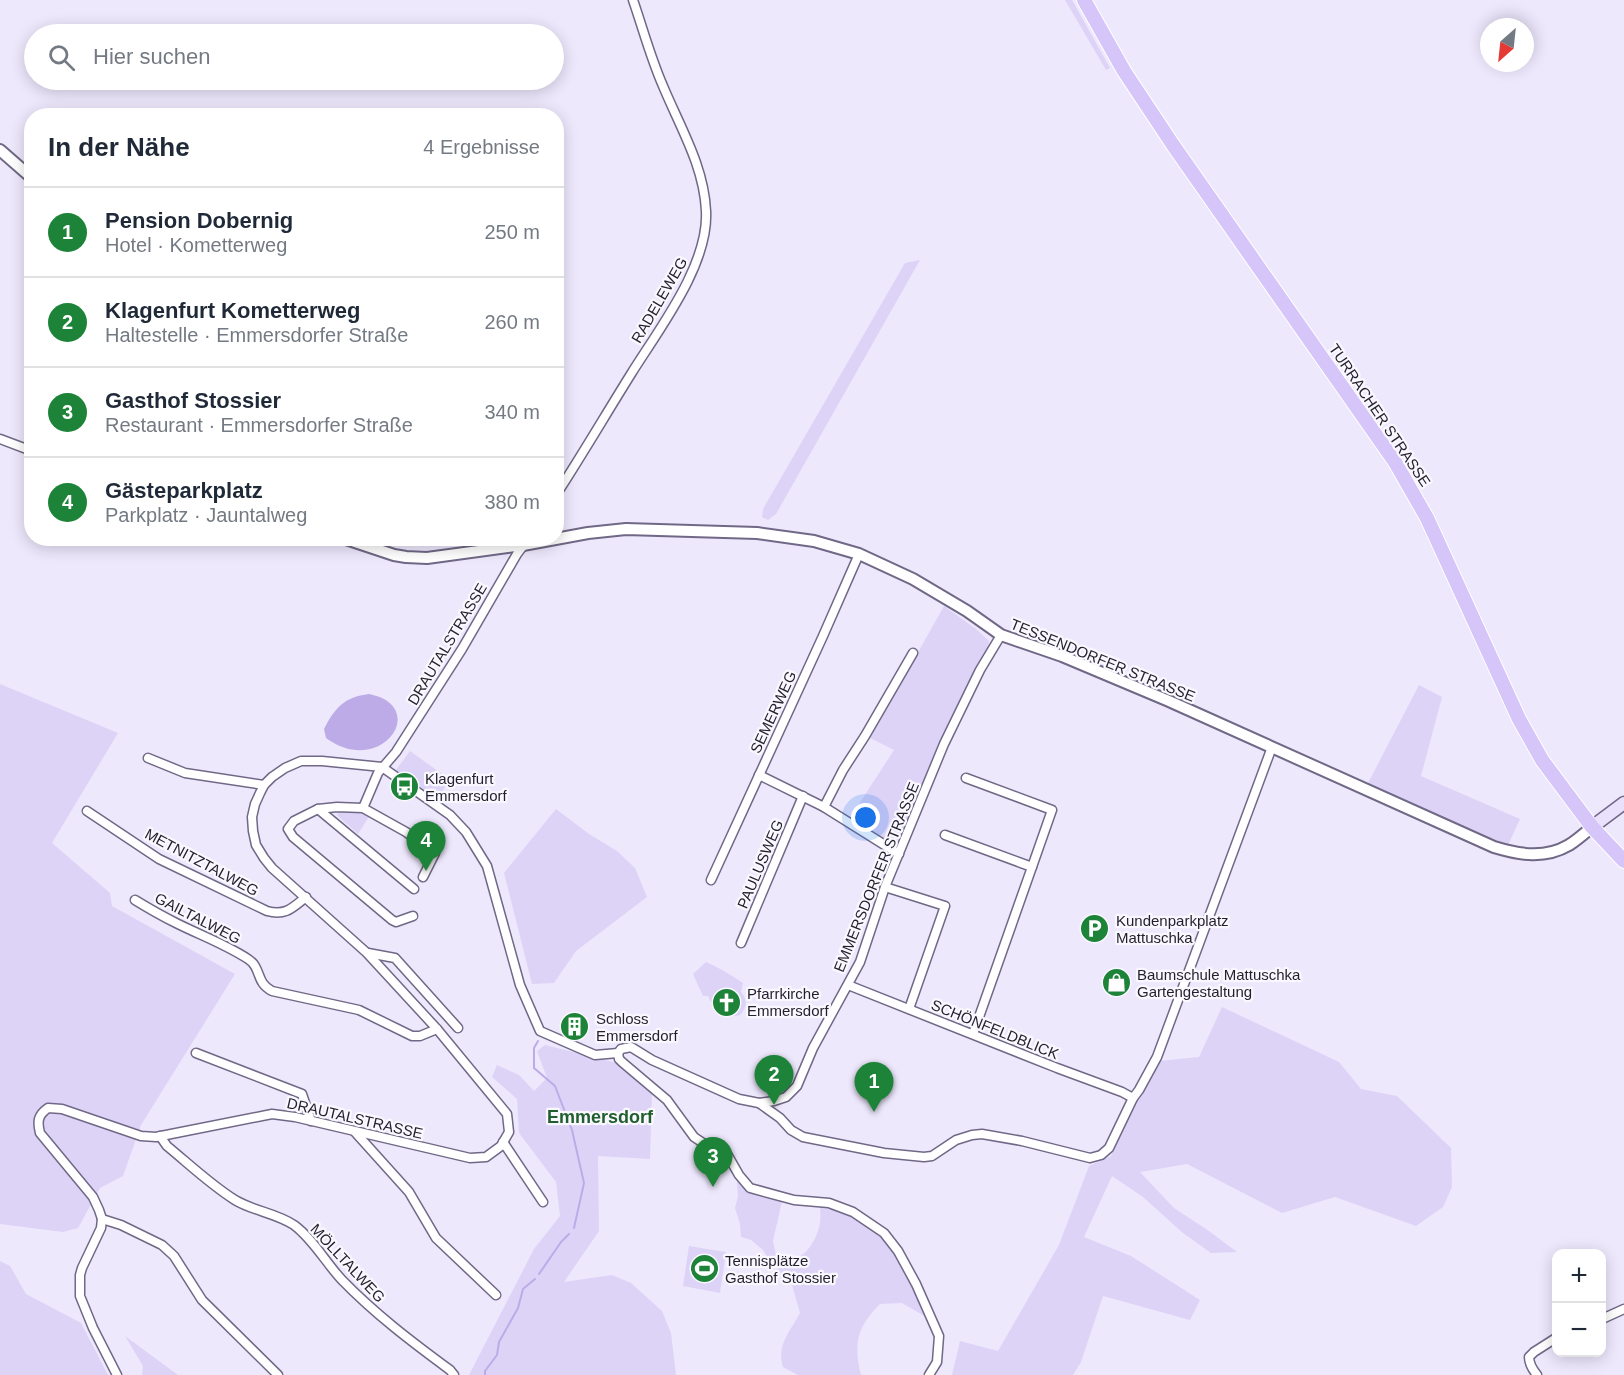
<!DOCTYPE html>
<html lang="de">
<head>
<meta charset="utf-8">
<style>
	body { margin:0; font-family:Helvetica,sans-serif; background:#f6f6f7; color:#1f2937 }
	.controls { position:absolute; right:18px; bottom:18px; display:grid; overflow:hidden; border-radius:12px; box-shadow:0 3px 15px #0003 }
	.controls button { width:54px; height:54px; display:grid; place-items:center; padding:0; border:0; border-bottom:2px solid #e0e1e3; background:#fff; color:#1f2937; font:30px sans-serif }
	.compass { position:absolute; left:1480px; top:18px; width:54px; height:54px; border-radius:50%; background:#fff; box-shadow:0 3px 15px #0003; rotate:207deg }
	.you { position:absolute; left:866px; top:818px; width:21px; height:21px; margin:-15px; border:4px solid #fff; border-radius:50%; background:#1a73e8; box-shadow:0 0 0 9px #1a73e833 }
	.badge { display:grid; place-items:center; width:39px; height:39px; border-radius:50%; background:#1c8338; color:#fff; font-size:20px; font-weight:700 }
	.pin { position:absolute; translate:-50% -50px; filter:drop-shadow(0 2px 3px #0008) }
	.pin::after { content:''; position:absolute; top:32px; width:21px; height:18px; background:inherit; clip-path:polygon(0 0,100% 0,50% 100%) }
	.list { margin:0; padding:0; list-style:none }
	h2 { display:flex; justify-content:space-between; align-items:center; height:78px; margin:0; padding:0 24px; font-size:26px }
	h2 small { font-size:20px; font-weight:400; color:#747a83 }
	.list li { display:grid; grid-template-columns:39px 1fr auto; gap:18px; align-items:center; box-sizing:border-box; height:90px; padding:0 24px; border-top:2px solid #e0e1e3 }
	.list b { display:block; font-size:22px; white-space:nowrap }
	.list p { margin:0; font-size:20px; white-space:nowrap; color:#747a83 }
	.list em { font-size:20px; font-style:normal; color:#747a83 }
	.icon { flex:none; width:33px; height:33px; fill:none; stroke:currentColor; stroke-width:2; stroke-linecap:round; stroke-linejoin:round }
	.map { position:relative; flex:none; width:1624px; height:1375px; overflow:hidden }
	.search { position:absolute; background:#fff; box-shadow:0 3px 15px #0003; left:24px; top:24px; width:540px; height:66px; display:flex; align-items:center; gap:15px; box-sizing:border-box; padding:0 21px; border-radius:33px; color:#747a83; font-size:22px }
	.panel { position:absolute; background:#fff; box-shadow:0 3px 15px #0003; left:24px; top:108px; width:540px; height:438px; border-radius:24px }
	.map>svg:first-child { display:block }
	.green { fill:#ddd3f7 }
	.water { fill:#bdabe8 }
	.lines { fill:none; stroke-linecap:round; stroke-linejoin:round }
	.stream { stroke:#bdabe8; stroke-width:2 }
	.minor-casing { stroke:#706886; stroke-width:11 }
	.tertiary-casing { stroke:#706886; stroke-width:14 }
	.secondary-casing { stroke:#706886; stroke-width:15 }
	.primary-casing { stroke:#fff; stroke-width:16 }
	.minor { stroke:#fff; stroke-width:8 }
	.tertiary { stroke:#fff; stroke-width:10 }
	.secondary { stroke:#eae2fc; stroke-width:12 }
	.primary { stroke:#d5c5f8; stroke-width:14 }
	.labels { text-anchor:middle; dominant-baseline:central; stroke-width:4.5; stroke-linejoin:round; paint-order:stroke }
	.street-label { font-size:15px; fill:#231f2c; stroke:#faf8ff }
	.poi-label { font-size:15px; fill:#231f2c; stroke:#faf8ff; text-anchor:start }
	.quarter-label { font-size:18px; font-weight:bold; fill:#215e2e; stroke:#faf8ff }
</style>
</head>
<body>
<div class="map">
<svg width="1624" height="1375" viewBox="0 0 1624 1375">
	<rect width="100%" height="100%" fill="#eee8fd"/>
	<g class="green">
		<polygon points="1065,0 1072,0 1110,68 1106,70"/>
		<polygon points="920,260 776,514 768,520 762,517 763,509 905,263"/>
		<polygon points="944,606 976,629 989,641 988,648 966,689 895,846 850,818 894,750 870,738"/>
		<polygon points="0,684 118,733 52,843 110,893 112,906 235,974 141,1125 123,1176 100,1188 78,1228 63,1232 0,1224"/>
		<polygon points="1419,685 1442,697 1421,776 1520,819 1508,845 1367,785"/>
		<polygon points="410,751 449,779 438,800 396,770"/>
		<polygon points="556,809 589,834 617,851 635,868 647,897 576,951 554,983 532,984 504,873"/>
		<polygon points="340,811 353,811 370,815 358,834 337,815"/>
		<path d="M706,962C720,968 731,975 743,983L741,992C748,1001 747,1007 740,1015C726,1019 713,1009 708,996H703L693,974Z"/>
		<polygon points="1222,1007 1339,1062 1361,1089 1397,1096 1451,1148 1452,1187 1443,1207 1416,1226 1335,1197 1282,1213 1187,1164 1140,1172 1174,1208 1209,1231 1237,1252 1211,1253 1183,1233 1143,1197 1112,1176 1084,1237 1131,1256 1200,1300 1190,1320 1103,1296 1081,1362 1073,1375 952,1375 960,1341 998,1351 1059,1245 1089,1166 1111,1156 1136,1100 1159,1061 1199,1057"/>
		<polygon points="545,1045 617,1063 652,1093 650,1159 598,1156 599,1231 564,1282 612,1275 631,1283 662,1311 671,1333 676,1375 469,1375 534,1249 560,1216 556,1182 519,1133 517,1099 492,1077 497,1065 519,1075 534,1091 547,1078 537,1051"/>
		<path d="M739,1175L744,1182L783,1197L773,1241L776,1255C779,1257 782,1259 786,1259C805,1262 817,1239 820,1223C821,1216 820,1209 820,1203L836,1206L887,1237L900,1256L928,1318L902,1303L880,1304C857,1327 853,1344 861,1375H798L783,1367C776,1345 790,1332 800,1313L792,1285L770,1261L763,1250L751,1240L741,1237L740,1224L735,1208L738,1196L737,1183Z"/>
		<polygon points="689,1246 726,1252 720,1293 683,1286"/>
		<polygon points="0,1261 10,1266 26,1294 81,1323 108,1375 0,1375"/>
		<polygon points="125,1336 178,1375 142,1375 143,1366"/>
	</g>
	<path class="water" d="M369,694C373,695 378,696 382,698C423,718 376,775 326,738L324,729C335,708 344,697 369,694Z"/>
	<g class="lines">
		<g class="stream">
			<polyline points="538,1041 534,1048 534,1068 555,1086 572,1130 584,1183 574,1228"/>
			<polyline points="539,1274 561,1242 569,1234"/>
			<polyline points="485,1375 485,1371 497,1355 499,1342 518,1308 523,1289 535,1279"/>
		</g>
		<defs>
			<g id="minor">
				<polyline points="0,439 32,451"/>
				<path d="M556,495C582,455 606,414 631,374C659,329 709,265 706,211C704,166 680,127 663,86C651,59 643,29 633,0"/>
				<polyline points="148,758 185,773 264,785"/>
				<polyline points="759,775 824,807 899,854"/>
				<polyline points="966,778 1052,810 1032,867"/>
				<polyline points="824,807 843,770 865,736 913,653"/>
				<polyline points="363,808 378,773 396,752 462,649 517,554 529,538"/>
				<polyline points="318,809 414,889"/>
				<path d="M87,811L159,859L267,911C286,916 292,908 306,897"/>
				<polyline points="945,835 1032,867 973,1034"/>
				<polyline points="711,880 823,636 859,554"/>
				<polyline points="885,887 945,906 909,1009"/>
				<path d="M135,900C148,908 162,916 176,923C200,935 225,944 248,959C262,968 255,982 272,991L359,1010L412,1036H420L437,1029"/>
				<polyline points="413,916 396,922 392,920 293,837 288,829 294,821 318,809 337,807 363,808 406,832 435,853 423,877"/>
				<polyline points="741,943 803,796"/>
				<polyline points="368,953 395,958 458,1028"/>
				<polyline points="848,985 1057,1068 1122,1092 1133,1098"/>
				<polyline points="196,1053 302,1094 311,1121"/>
				<polyline points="618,1053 621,1049 631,1047 652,1060 739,1099 759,1103 774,1101 786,1097 797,1086 813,1048 860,962 885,887 944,744 980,670 1001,635"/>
				<polyline points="618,1053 619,1059 622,1062 667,1100 694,1137 712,1149 721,1150 727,1154 739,1175 750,1188 794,1200 829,1203 853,1212 884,1233 898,1251 916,1284 939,1336 937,1362 929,1375"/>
				<polyline points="759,1103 780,1118 791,1130 803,1137 884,1153 924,1157 932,1156 956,1140 972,1135 982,1134 1022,1141 1090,1158 1101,1155 1109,1148 1133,1098 1139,1090 1157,1057 1272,747"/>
				<polyline points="355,1132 409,1192 436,1238 496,1295"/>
				<path d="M160,1136L167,1146C189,1164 211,1185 235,1200C253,1211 276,1213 294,1225C313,1239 326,1263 342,1280C375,1314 412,1342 450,1370L454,1375"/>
				<polyline points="503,1142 543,1202"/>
				<polyline points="102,1219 121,1225 162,1245 174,1256 202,1300 278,1375"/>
				<polyline points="1602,1319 1624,1309"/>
				<path d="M117,1375L93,1328L80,1296V1275L82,1268L101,1228L102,1219L99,1210L93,1197L40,1133C37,1121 38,1115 48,1108L62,1109L141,1136L156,1137L272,1114L295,1117L470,1158L486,1157L501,1146L509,1132L507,1114L437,1029L367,953L272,868L264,858L256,845L253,831L252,817L255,804L260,793L264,785L272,777L285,768L301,761H322L382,767L450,815L466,832L487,866L520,985L540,1031L595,1055L618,1053"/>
				<path d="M1537,1375C1533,1370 1529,1363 1529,1357L1534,1352L1556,1338"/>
			</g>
			<g id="tertiary">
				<polyline points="0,150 32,178"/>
				<path d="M343,538L394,555L406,557L427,558L523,545L588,533L626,529L757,533L814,541L859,554L913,579L967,611L1001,635L1062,656L1169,701L1494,847C1520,855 1545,859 1569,845C1577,840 1585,833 1592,827"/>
			</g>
			<polyline id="secondary" points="1592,827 1624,803"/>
			<polyline id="primary" points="1084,0 1124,71 1173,145 1395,462 1427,518 1519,719 1542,760 1592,827 1624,861"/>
		</defs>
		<use href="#minor" class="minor-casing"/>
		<use href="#tertiary" class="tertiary-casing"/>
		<use href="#secondary" class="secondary-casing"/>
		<use href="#primary" class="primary-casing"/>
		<use href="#minor" class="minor"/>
		<use href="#tertiary" class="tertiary"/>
		<use href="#secondary" class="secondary"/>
		<use href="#primary" class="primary"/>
	</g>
	<defs>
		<symbol id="bus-disc" viewBox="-11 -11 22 22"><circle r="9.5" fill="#1c8338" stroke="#faf8ff"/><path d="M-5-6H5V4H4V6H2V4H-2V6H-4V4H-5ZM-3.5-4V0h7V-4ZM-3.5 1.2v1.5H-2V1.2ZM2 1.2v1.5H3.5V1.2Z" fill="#fff"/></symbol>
		<symbol id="parking-disc" viewBox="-11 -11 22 22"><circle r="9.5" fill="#1c8338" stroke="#faf8ff"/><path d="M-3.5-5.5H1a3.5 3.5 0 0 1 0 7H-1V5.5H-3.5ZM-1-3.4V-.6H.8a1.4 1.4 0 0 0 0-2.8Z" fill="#fff"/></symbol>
		<symbol id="shop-disc" viewBox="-11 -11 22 22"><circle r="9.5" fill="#1c8338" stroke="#faf8ff"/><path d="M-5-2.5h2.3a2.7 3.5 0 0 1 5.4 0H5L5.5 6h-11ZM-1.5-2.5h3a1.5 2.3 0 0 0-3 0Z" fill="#fff"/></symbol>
		<symbol id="church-disc" viewBox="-11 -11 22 22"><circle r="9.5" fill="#1c8338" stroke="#faf8ff"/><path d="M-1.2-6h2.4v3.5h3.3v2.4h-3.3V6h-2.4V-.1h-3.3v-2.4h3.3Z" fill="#fff"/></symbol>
		<symbol id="building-disc" viewBox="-11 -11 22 22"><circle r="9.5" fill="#1c8338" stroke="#faf8ff"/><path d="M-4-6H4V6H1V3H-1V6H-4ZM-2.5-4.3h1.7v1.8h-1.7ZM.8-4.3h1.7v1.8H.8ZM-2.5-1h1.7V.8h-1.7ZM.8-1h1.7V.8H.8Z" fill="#fff"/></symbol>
		<symbol id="stadium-disc" viewBox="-11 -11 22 22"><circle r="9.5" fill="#1c8338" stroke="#faf8ff"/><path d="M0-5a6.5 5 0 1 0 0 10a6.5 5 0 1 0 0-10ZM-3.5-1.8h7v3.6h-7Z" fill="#fff"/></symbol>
	</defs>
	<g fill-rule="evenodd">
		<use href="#bus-disc" x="388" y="770" width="33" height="33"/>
		<use href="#parking-disc" x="1078" y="912" width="33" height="33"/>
		<use href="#shop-disc" x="1100" y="966" width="33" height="33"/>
		<use href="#church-disc" x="710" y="986" width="33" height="33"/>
		<use href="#building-disc" x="558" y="1010" width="33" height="33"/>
		<use href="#stadium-disc" x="688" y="1252" width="33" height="33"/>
	</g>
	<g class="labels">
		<g class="street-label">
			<text transform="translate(659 300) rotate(-60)">RADELEWEG</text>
			<text transform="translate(1380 415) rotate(56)">TURRACHER STRASSE</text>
			<text transform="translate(447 644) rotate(-59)">DRAUTALSTRASSE</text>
			<text transform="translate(1103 660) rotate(22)">TESSENDORFER STRASSE</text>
			<text transform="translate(773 712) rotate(-65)">SEMERWEG</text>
			<text transform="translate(202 862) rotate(28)">METNITZTALWEG</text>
			<text transform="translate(760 864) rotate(-67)">PAULUSWEG</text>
			<text transform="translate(876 877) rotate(-68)">EMMERSDORFER STRASSE</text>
			<text transform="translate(198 918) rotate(27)">GAILTALWEG</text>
			<text transform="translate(995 1029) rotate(22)">SCHÖNFELDBLICK</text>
			<text transform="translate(355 1118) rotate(13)">DRAUTALSTRASSE</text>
			<text transform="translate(348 1263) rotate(47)">MÖLLTALWEG</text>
		</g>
		<g class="poi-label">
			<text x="425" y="778">Klagenfurt<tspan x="425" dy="17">Emmersdorf</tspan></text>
			<text x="1116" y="920">Kundenparkplatz<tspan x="1116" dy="17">Mattuschka</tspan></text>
			<text x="1137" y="974">Baumschule Mattuschka<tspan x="1137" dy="17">Gartengestaltung</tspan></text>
			<text x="747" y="993">Pfarrkirche<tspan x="747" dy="17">Emmersdorf</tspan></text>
			<text x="596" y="1018">Schloss<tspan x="596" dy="17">Emmersdorf</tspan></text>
			<text x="725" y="1260">Tennisplätze<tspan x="725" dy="17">Gasthof Stossier</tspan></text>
		</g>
		<g class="quarter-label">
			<text x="600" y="1117">Emmersdorf</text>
		</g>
	</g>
</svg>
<div class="controls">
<button>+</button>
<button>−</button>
</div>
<svg class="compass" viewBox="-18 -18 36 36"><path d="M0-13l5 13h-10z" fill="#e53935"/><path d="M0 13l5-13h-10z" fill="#747a83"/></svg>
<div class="you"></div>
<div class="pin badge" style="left:874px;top:1112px">1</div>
<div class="pin badge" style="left:774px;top:1105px">2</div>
<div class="pin badge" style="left:713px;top:1187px">3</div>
<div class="pin badge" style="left:426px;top:871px">4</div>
<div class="search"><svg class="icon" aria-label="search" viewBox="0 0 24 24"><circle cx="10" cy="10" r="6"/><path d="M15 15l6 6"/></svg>Hier suchen</div>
<section class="panel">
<h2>In der Nähe<small>4 Ergebnisse</small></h2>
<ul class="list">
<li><span class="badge">1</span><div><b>Pension Dobernig</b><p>Hotel · Kometterweg</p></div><em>250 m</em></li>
<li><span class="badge">2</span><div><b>Klagenfurt Kometterweg</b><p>Haltestelle · Emmersdorfer Straße</p></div><em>260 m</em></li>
<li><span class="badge">3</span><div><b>Gasthof Stossier</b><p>Restaurant · Emmersdorfer Straße</p></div><em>340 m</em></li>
<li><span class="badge">4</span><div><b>Gästeparkplatz</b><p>Parkplatz · Jauntalweg</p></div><em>380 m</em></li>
</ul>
</section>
</div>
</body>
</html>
